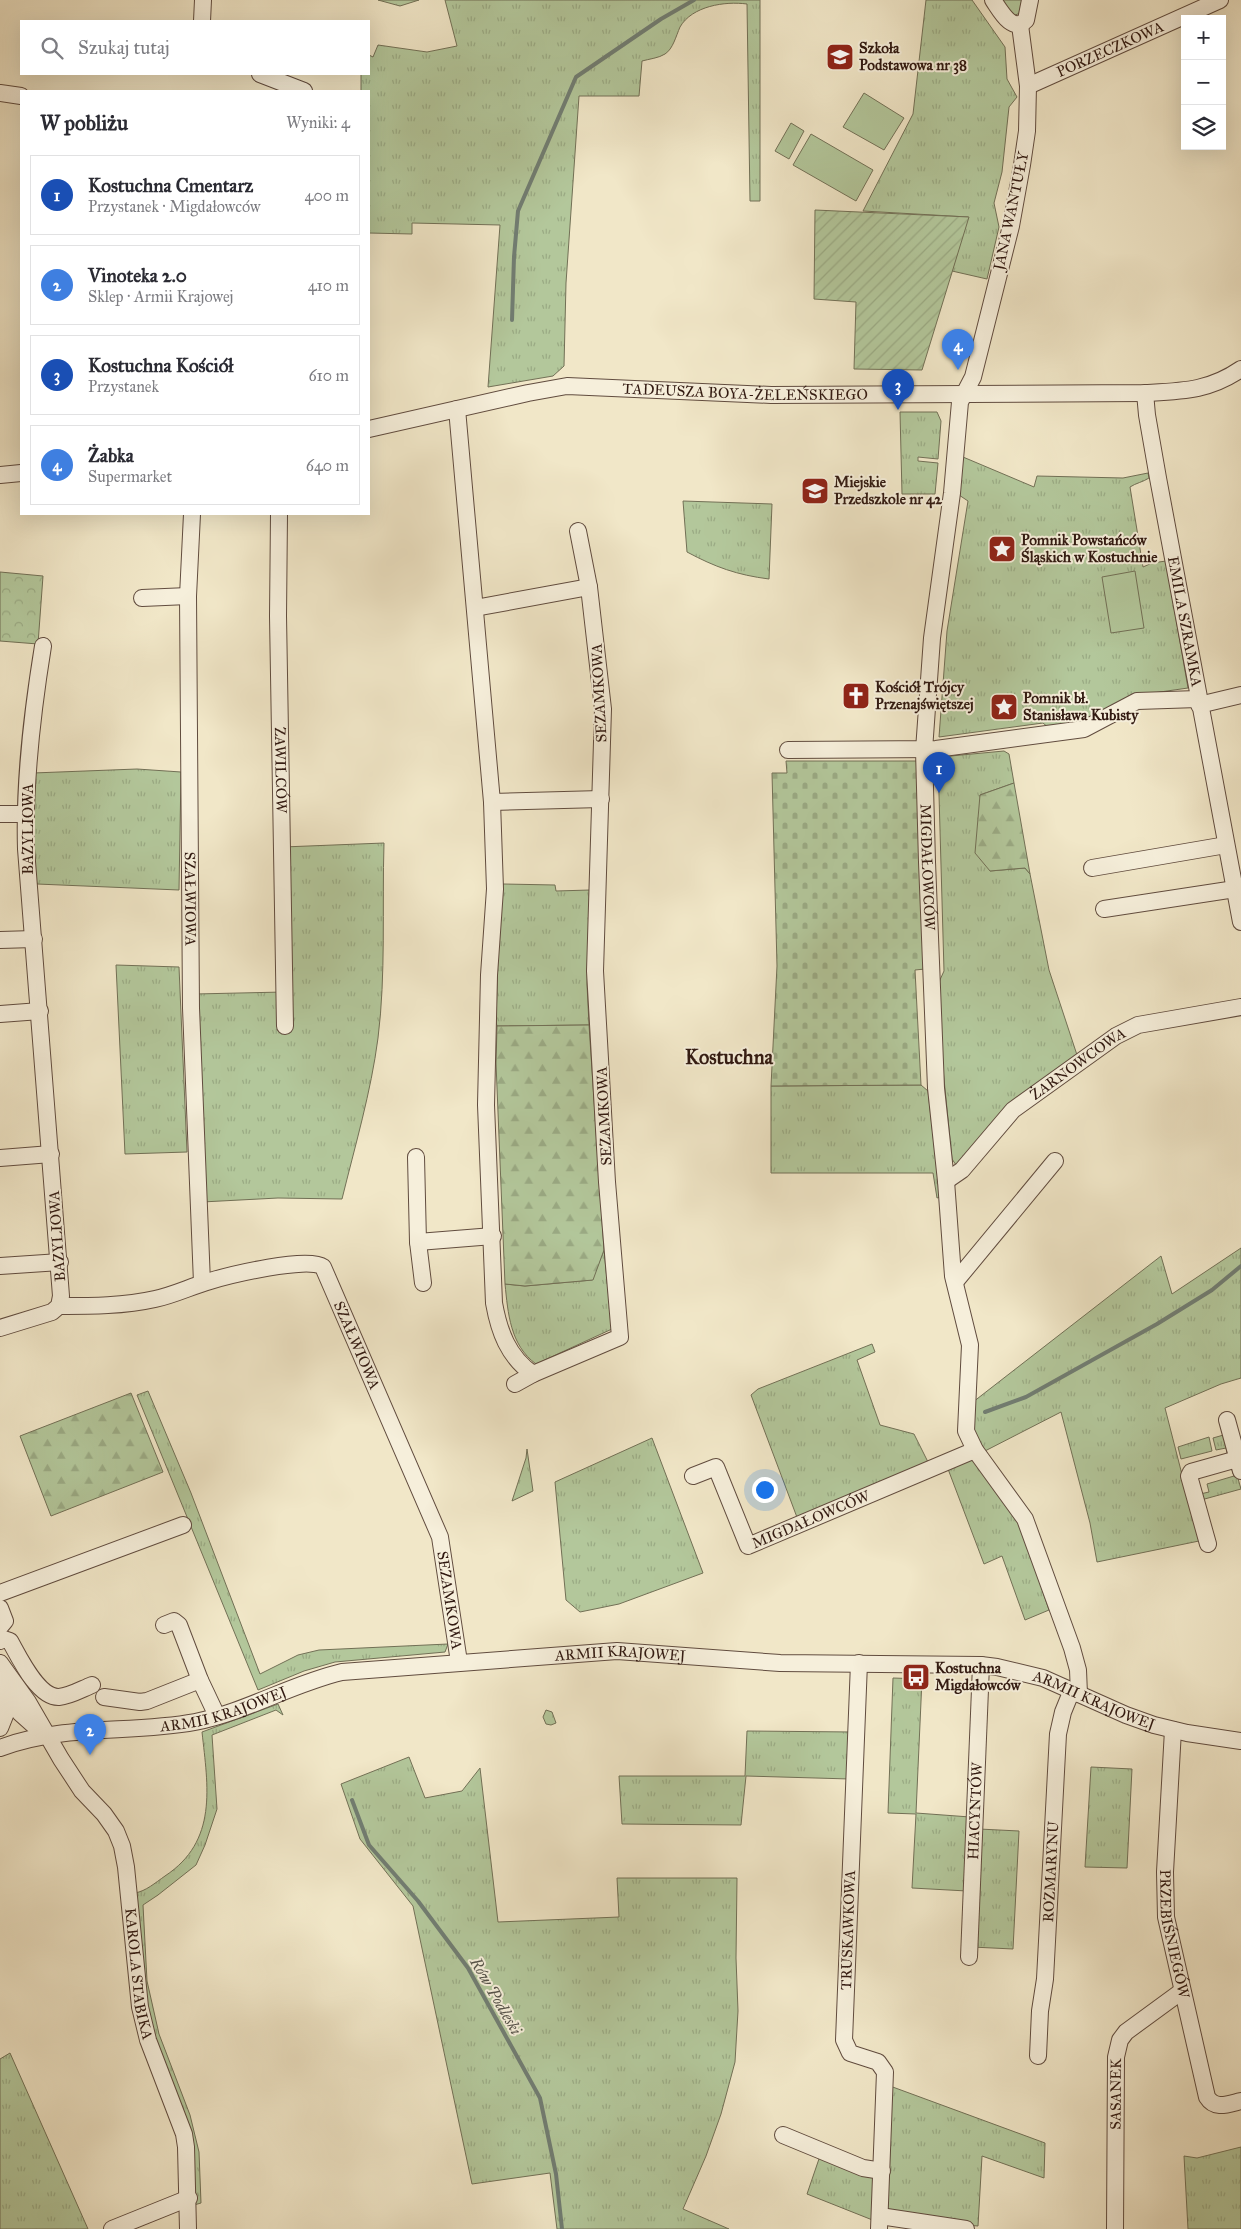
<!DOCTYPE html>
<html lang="pl">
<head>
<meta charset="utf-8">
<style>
	body { margin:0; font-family:"IM FELL Great Primer",serif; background:#f2f2f3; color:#2b2b33 }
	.controls { position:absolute; right:15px; top:15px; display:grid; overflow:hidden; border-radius:0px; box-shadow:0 5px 20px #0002 }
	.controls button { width:45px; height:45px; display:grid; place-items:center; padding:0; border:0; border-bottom:1px solid #e1e1e2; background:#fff; color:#2b2b33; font:25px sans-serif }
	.you { position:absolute; left:764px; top:1489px; width:18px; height:18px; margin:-12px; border:4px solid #fff; border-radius:50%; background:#1a73e8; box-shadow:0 0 0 8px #1a73e833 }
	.badge { display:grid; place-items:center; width:32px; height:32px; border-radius:50%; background:#ea580c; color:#fff; font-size:16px; font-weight:700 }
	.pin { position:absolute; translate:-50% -41px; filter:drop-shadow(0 1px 2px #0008) }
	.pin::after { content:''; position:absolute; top:26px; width:18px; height:15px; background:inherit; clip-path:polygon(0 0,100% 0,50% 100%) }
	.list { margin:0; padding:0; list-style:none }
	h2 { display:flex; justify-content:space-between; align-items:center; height:65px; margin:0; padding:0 20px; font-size:21px }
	h2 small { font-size:16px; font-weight:400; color:#7c7c81 }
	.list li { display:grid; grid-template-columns:32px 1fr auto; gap:15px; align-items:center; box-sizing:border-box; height:80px; margin:0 10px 10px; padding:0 10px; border:1px solid #e1e1e2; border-radius:0px }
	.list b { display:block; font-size:19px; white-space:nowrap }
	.list p { margin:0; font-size:16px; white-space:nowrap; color:#7c7c81 }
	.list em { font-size:16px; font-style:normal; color:#7c7c81 }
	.icon { flex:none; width:28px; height:28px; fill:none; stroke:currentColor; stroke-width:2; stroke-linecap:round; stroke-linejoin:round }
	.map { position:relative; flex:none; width:1241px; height:2229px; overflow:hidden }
	.search { position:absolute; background:#fff; box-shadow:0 5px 20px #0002; left:20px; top:20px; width:350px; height:55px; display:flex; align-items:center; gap:12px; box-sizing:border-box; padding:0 18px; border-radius:0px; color:#7c7c81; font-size:19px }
	.panel { position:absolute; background:#fff; box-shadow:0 5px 20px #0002; left:20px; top:90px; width:350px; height:425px; border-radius:0px }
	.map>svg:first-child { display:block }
	.grass { fill:url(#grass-tufts); stroke:#727056 }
	.forest { fill:url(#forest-firs); stroke:#727056 }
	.cemetery { fill:url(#cemetery-stones); stroke:#727056 }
	.park { fill:url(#park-crowns); stroke:#727056 }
	.garden { fill:url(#garden-furrows); stroke:#727056 }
	.pitch { fill:#b3c79b; stroke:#727056 }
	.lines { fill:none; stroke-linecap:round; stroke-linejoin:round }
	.stream { stroke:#717d72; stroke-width:4 }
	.minor-casing { stroke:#614c3f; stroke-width:18 }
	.minor { stroke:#f6efdb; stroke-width:16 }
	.labels { text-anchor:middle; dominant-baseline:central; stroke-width:4; stroke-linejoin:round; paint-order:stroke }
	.poi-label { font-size:15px; font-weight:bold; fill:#311911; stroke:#f6efdb; text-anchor:start }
	.street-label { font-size:15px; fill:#311911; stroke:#f6efdb }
	.water-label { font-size:16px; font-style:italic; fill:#56534a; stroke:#f6efdb }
	.district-label { font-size:20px; font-weight:bold; fill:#311911; stroke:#f6efdb }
</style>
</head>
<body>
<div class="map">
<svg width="1241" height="2229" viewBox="0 0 1241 2229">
	<defs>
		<pattern id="grass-tufts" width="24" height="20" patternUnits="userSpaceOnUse" patternTransform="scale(1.25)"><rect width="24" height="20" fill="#b3c79b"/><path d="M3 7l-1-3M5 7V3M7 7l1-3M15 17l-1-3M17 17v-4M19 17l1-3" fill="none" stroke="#9aaa84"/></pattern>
		<pattern id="forest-firs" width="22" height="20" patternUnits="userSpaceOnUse" patternTransform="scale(1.25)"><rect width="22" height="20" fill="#b3c79b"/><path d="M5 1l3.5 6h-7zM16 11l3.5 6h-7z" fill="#9aaa84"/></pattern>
		<pattern id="cemetery-stones" width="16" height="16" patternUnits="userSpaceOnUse" patternTransform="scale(1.25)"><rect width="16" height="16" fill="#b3c79b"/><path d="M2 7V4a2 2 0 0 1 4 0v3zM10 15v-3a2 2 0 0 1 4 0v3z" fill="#9aaa84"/></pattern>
		<pattern id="park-crowns" width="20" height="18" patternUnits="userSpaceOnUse" patternTransform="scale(1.25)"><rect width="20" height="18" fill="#b3c79b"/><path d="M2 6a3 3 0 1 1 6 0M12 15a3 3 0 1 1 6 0" fill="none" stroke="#9aaa84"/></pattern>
		<pattern id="garden-furrows" width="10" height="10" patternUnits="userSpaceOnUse" patternTransform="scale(1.25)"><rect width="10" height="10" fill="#b3c79b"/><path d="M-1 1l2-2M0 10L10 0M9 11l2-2" fill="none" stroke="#9aaa84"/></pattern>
	</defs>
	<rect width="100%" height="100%" fill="#f1e7c8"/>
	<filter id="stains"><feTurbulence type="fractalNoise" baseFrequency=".004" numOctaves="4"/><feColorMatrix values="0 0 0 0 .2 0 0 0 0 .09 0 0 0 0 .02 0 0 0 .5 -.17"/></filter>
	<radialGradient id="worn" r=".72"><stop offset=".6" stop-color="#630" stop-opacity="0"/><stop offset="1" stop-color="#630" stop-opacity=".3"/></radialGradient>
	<g class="grass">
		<polygon points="378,0 419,0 400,6"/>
		<path d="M445,0H760V201H750L747,4C725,1 692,6 680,27C676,36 673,49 665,54C659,58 649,59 642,61L639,96H579L566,283L564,366L553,376L488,387L500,225L412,223V234L369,233V91H361V74H369V55L373,57L378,45L427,52L457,46Z"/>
		<polygon points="926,0 972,0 1005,47 1007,79 1017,97 1009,107 1002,172 994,203 999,227 987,279 952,271 968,217 863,211 913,114"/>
		<polygon points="997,0 1025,0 1023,12 1010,17"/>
		<polygon points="900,412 937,412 941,421 938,459 918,457 918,461 938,463 935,494 902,494"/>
		<path d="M963,457L1034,487L1037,476L1123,478L1148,473L1149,478C1143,482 1136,483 1130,487L1143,567L1152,563L1166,561L1188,688L1132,696L1084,722L1050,729L1043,723L939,737L947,631L968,501L959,495Z"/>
		<path d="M683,501L772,504L769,579C737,575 715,567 687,552Z"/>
		<polygon points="1004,751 1009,754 1014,783 980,795 990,871 1025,868 1030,874 1049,970 1078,1058 956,1165 952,1159 943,1069 939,982 944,971 938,759 940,757"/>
		<polygon points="137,769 181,772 179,890 37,884 32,861 33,773"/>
		<path d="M384,843C382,908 386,974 378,1038C371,1092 355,1146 342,1199L278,1198L202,1202L195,994L284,992L283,847Z"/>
		<polygon points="503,884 555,885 556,891 590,890 587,984 589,1025 497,1026 496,1022 498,953"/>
		<polygon points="116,965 179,967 187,1152 125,1154"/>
		<polygon points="921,1085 928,1091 940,1197 937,1198 933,1173 771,1173 771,1086"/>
		<polygon points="1241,1248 1241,1378 1221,1384 1165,1408 1199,1541 1097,1562 1090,1523 1061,1412 983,1452 973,1434 973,1402 1161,1256 1172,1294"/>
		<path d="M604,1250L612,1329L536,1364C510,1345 508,1313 505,1284L525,1286L592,1280Z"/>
		<polygon points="872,1344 875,1352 857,1360 880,1425 914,1434 929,1464 798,1520 751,1395 758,1389"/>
		<polygon points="148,1391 191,1493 260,1674 298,1655 319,1650 448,1644 445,1652 335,1662 304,1671 258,1690 137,1395"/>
		<polygon points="1227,1434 1228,1457 1226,1448 1216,1450 1213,1438"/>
		<polygon points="1209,1437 1212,1451 1181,1459 1178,1447"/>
		<polygon points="652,1438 703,1573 619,1604 580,1612 566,1600 555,1482"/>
		<polygon points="527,1449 533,1491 512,1501 526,1458"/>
		<polygon points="972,1459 1022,1528 1049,1610 1025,1620 1002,1556 984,1564 948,1469"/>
		<polygon points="1231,1467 1235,1468 1241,1489 1201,1500 1200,1494 1209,1492 1207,1484 1234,1476"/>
		<polygon points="893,1678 922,1679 916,1813 970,1817 967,1891 912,1888 916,1814 888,1813"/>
		<path d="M278,1704L283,1715L276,1710L212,1735L217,1809L205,1845L196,1865L158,1895L143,1905L147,1981L159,2034L190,2115L199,2152L201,2203L194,2205L144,1998L135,1893C146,1891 155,1883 165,1876C218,1841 208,1787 202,1732Z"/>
		<polygon points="747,1731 853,1732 850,1779 746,1776 741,1825 622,1824 619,1776 745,1776"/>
		<polygon points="409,1757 425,1798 462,1791 480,1768 498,1922 619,1917 617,1878 737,1878 736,1958 738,2011 735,2062 721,2114 706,2156 683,2209 729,2229 557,2229 550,2173 472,2184 413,1906 360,1839 341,1784"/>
		<polygon points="1091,1767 1132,1769 1127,1868 1085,1867"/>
		<polygon points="979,1829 1019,1831 1013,1949 972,1947"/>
		<polygon points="10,2053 88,2229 0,2229 0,2059"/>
		<polygon points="890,2086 1045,2143 1044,2178 982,2156 978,2226 883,2218"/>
		<polygon points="1241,2147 1241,2229 1188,2229 1184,2156 1197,2158"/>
		<polygon points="821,2153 878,2176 875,2221 807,2194"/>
	</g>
	<g class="forest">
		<polygon points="1014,783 1030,874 1025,868 990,871 975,853 980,795"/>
		<polygon points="589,1025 604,1250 593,1280 525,1286 505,1284 496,1063 497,1026"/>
		<polygon points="131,1393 163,1472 51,1516 20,1436"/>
	</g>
	<polygon class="cemetery" points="786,761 917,761 925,969 915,970 921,1085 771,1086 777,966 772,773 787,773"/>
	<g class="park">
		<polygon points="0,572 43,576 38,644 0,641"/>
		<polygon points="546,1710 552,1712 556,1723 551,1725 546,1724 543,1717"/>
	</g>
	<polygon class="garden" points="815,210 969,217 922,370 854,369 856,302 814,299"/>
	<g class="pitch">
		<polygon points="864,93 904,118 884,150 843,127"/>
		<polygon points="791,123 804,131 789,159 775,151"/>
		<polygon points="811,134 873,170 856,201 793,165"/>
		<polygon points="1135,571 1144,628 1111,633 1102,577"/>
	</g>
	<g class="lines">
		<g class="stream">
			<polyline points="512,320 514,257 518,211 576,77 661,19 694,0"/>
			<polyline points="985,1412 1026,1397 1157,1324 1212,1290 1241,1266"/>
			<polyline points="352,1800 369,1845 418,1901 468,1968 540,2098 556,2174 562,2229"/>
		</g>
		<defs>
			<g id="minor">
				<path d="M993,0C1000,10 1012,34 1026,20L1030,0"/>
				<polyline points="202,21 203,0"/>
				<path id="s1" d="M1020,25L1028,86L1027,131L1022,165L1011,226L973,377L960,402L952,493L932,638L924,750L927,862L936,1088L946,1181L953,1276L970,1345L966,1431L975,1450L1025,1519L1072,1648L1078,1670L1079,1694"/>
				<polyline points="260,74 304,91"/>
				<path id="s2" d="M1028,86L1220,0"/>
				<polyline points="0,93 21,96"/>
				<path id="s3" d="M1145,393L1147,415L1158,478L1241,922"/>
				<path d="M457,409L492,802L495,889L489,975L486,1105L494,1303C499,1331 508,1357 533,1374L620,1337L607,1182L595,971L603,709L589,587L578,531"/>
				<path id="s4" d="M369,429L528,393L567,386L771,395L1145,393C1183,391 1209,391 1241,369"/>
				<polyline points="0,475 21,473"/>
				<path id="s5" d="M192,514L188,596L191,1008L202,1283"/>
				<path id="s6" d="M279,514L278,616L285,1026"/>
				<polyline points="142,598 188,596"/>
				<polyline points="475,608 589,587"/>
				<polyline points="1199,705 1241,695"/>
				<polyline points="788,750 936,749 1084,729 1137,701 1198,699"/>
				<polyline points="492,802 601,799"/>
				<polyline points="0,814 25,814"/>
				<polyline points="1092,868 1226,845"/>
				<polyline points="1104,909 1235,889"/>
				<polyline points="0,940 34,939"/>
				<polyline points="0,1014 40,1011"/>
				<polyline points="416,1157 418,1242 423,1283"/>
				<polyline points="0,1158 51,1154"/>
				<path id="s7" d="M946,1181L962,1170L1013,1110L1116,1036L1138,1025L1241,1007"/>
				<polyline points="418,1242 493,1236"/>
				<polyline points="0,1266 60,1262"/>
				<polyline points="955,1282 1055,1161"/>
				<path id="s8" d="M59,1306C92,1306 124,1306 155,1299C174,1295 192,1286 210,1281C230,1275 308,1256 323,1267L440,1537L459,1662"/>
				<path d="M0,1328L52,1312L59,1306L61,1296L26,849C24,781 32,714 43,646"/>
				<polyline points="515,1384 533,1374"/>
				<polyline points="1227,1420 1241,1471"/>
				<path id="s9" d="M693,1476L716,1467L748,1546L975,1450"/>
				<polyline points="1208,1544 1189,1476 1191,1472 1241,1458"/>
				<polyline points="0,1593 183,1525"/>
				<polyline points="0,1608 5,1621 0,1627"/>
				<polyline points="164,1625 174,1621 179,1625 200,1680 217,1716"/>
				<path d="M0,1641L4,1639L10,1641C19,1657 38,1698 59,1697C70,1696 82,1689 92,1685"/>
				<path id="s10" d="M0,1663L28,1702L61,1759L82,1791L104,1814L116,1831L122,1846L126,1867L140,2007L148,2040L184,2134L186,2147L188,2229"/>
				<polyline points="859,1663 844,2040 850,2053 878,2062 885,2072 879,2229"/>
				<polyline points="0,1675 20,1713 39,1730"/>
				<polyline points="104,1697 140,1702 147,1701 200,1680"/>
				<polyline points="0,1728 6,1713 5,1691"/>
				<path id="s11" d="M1173,1730L1165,1872L1166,1917L1207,2097C1215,2110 1228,2104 1241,2101"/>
				<path id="s12" d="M0,1748C62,1724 130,1734 195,1722C246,1712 291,1684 342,1672L617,1651L780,1663L981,1665L997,1667L1043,1678L1126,1715L1154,1725L1187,1733L1241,1741"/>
				<path id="s13" d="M969,1957L981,1665"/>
				<path id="s14" d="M1038,2056L1040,2011L1045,1979L1058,1734L1063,1712L1072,1690"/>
				<polyline points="783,2135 863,2168 882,2171"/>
				<polyline points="880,2216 966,2229"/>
				<polyline points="112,2229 189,2198"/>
				<path id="s15" d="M1115,2229L1116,2057L1120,2040L1126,2032L1182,1991"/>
			</g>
		</defs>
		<use href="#minor" class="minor-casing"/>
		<use href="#minor" class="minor"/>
	</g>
	<defs>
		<symbol id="school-square" viewBox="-11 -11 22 22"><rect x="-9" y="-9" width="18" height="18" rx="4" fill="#8f2418" stroke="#f6efdb"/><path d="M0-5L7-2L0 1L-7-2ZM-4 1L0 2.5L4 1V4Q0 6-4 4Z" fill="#fff"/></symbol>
		<symbol id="sight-square" viewBox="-11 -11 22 22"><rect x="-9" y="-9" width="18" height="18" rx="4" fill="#8f2418" stroke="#f6efdb"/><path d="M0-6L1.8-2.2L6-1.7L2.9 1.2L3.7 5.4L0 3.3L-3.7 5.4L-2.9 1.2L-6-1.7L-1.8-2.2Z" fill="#fff"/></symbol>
		<symbol id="church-square" viewBox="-11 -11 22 22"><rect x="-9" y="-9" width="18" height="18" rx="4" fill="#8f2418" stroke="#f6efdb"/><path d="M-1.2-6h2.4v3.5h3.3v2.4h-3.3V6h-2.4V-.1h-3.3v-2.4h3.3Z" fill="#fff"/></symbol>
		<symbol id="bus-square" viewBox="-11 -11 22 22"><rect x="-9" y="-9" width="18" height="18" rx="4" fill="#8f2418" stroke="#f6efdb"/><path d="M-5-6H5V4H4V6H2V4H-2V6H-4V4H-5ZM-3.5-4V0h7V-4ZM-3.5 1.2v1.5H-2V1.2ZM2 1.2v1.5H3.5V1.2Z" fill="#fff"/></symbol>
	</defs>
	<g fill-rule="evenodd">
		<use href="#school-square" x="824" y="41" width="32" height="32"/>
		<use href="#school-square" x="799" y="475" width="32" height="32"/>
		<use href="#sight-square" x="986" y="533" width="32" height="32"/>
		<use href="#church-square" x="840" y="680" width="32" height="32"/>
		<use href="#sight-square" x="988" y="691" width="32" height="32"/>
		<use href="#bus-square" x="900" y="1661" width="32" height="32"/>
	</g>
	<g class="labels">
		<g class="poi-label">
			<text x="859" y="48">Szkoła<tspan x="859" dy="17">Podstawowa nr 38</tspan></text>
			<text x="834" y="482">Miejskie<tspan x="834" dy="17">Przedszkole nr 42</tspan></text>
			<text x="1021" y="540">Pomnik Powstańców<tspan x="1021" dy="17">Śląskich w Kostuchnie</tspan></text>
			<text x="875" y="687">Kościół Trójcy<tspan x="875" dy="17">Przenajświętszej</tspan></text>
			<text x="1023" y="698">Pomnik bł.<tspan x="1023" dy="17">Stanisława Kubisty</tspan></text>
			<text x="935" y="1668">Kostuchna<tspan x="935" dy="17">Migdałowców</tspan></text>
		</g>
		<g class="street-label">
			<text stroke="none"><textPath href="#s2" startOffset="90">PORZECZKOWA</textPath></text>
			<text transform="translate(1011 211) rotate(-78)">JANA WANTUŁY</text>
			<text stroke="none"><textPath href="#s4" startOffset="381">TADEUSZA BOYA-ŻELEŃSKIEGO</textPath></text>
			<text stroke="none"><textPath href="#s3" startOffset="232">EMILA SZRAMKA</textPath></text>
			<text transform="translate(599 693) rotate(-93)">SEZAMKOWA</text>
			<text stroke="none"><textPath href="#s6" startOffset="256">ZAWILCÓW</textPath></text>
			<text transform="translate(28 829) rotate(-90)">BAZYLIOWA</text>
			<text stroke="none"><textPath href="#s1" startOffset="854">MIGDAŁOWCÓW</textPath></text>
			<text stroke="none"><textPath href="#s5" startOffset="385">SZAŁWIOWA</textPath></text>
			<text stroke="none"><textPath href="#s7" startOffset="178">ŻARNOWCOWA</textPath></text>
			<text transform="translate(604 1116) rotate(-93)">SEZAMKOWA</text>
			<text transform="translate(57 1236) rotate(-94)">BAZYLIOWA</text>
			<text stroke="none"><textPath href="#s8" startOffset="355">SZAŁWIOWA</textPath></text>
			<text stroke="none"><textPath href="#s9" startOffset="178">MIGDAŁOWCÓW</textPath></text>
			<text stroke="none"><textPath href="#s8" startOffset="628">SEZAMKOWA</textPath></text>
			<text stroke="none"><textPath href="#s12" startOffset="632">ARMII KRAJOWEJ</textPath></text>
			<text stroke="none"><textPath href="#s12" startOffset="1112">ARMII KRAJOWEJ</textPath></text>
			<text stroke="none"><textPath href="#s12" startOffset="228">ARMII KRAJOWEJ</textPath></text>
			<text stroke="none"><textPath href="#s13" startOffset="146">HIACYNTÓW</textPath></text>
			<text stroke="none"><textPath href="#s14" startOffset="185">ROZMARYNU</textPath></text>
			<text transform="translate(848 1930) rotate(-88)">TRUSKAWKOWA</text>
			<text stroke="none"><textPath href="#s11" startOffset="205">PRZEBIŚNIEGÓW</textPath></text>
			<text stroke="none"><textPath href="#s10" startOffset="350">KAROLA STABIKA</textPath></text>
			<text stroke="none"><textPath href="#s15" startOffset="135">SASANEK</textPath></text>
		</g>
		<g class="water-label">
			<text transform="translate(496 1996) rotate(60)">Rów Podleski</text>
		</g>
		<g class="district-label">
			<text x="729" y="1057">Kostuchna</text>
		</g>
	</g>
	<rect width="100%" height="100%" filter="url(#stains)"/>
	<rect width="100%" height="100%" fill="url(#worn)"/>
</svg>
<div class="controls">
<button>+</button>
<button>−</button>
<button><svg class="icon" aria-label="layers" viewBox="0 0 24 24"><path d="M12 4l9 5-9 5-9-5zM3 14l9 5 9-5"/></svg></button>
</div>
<div class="you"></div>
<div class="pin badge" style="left:939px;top:793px;background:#1a4fb4">1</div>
<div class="pin badge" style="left:90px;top:1755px;background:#3f7fe0">2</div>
<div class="pin badge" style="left:898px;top:410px;background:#1a4fb4">3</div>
<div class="pin badge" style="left:958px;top:370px;background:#3f7fe0">4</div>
<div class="search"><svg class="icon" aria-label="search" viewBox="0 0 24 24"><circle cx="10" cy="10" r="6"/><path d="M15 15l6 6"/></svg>Szukaj tutaj</div>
<section class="panel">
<h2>W pobliżu<small>Wyniki: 4</small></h2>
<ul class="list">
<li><span class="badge" style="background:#1a4fb4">1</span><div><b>Kostuchna Cmentarz</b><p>Przystanek · Migdałowców</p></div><em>400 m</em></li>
<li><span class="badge" style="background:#3f7fe0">2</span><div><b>Vinoteka 2.0</b><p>Sklep · Armii Krajowej</p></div><em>410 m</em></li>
<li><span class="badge" style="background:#1a4fb4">3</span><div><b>Kostuchna Kościół</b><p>Przystanek</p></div><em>610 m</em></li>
<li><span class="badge" style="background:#3f7fe0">4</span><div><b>Żabka</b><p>Supermarket</p></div><em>640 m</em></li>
</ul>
</section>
</div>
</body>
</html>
